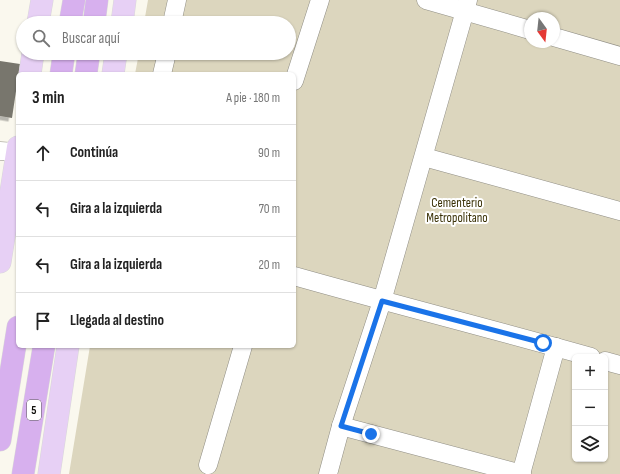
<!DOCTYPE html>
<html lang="es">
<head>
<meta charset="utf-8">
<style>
	body { margin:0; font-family:"Sofia Sans Condensed",sans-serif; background:#f6f6f6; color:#222 }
	.controls { position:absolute; right:12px; bottom:12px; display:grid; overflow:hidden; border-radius:6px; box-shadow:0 1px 3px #0004 }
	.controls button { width:36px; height:36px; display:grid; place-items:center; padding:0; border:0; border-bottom:1px solid #e0e0e0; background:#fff; color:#222; font:20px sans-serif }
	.compass { position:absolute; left:524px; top:12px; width:36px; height:36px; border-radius:50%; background:#fff; box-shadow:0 1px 3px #0004; rotate:165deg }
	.stop { position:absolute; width:12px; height:12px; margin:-9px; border:3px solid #1a73e8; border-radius:50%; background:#fff }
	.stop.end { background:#1a73e8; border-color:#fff; box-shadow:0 1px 4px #0008 }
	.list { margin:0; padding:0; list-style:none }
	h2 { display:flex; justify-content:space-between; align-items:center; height:52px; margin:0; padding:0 16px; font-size:17px }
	h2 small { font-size:13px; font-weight:400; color:#767676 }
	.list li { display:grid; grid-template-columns:26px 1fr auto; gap:12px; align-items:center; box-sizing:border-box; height:56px; padding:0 16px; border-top:1px solid #e0e0e0 }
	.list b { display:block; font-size:15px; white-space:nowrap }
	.list em { font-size:13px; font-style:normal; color:#767676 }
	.icon { flex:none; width:22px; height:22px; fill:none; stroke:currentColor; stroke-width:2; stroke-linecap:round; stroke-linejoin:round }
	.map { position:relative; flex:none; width:620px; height:474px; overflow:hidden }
	.search { position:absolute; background:#fff; box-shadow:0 1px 3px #0004; left:16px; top:16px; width:280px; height:44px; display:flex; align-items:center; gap:10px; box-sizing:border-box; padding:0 14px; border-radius:22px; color:#767676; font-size:15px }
	.panel { position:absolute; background:#fff; box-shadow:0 1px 3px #0004; left:16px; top:72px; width:280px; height:276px; border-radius:6px }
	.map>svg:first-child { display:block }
	.green { fill:#dcd6be; fill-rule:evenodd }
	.building { fill:#78766d; filter:url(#shadow) }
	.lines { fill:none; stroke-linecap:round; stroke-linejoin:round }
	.minor-casing { stroke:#908e85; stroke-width:19 }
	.major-casing { stroke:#d9d8d8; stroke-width:23 }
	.highway-casing { stroke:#d9d8d8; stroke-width:23 }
	.minor { stroke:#fff; stroke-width:18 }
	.major { stroke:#e7d0f5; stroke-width:22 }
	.highway { stroke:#d7b0ee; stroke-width:22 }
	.route { stroke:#1a73e8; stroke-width:5 }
	.labels { text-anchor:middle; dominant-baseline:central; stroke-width:4; stroke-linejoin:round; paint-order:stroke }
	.shield { fill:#fff; stroke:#575654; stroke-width:1 }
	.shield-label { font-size:12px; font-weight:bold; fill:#0f0e0b }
	.park-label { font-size:13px; fill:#3a3106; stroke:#fff }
</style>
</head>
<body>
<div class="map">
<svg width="620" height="474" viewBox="0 0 620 474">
	<defs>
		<filter id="shadow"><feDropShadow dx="-3.5" dy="3.5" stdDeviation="0" flood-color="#0004"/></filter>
	</defs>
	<rect width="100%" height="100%" fill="#faf8ee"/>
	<path class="green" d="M148,0H620V474H69L90,346H294V74H135L139,53H289V23H144ZM530,18H554V42H530ZM575,357H605V459H575Z"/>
	<polygon class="building" points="0,61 20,64 12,118 0,116"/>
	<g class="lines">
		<defs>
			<g id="minor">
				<polyline points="426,0 530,30"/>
				<polyline points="172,23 177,0"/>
				<polyline points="554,37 620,56"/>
				<polyline points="162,74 167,53"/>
				<polyline points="294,81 320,0"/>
				<polyline points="0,151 17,152"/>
				<polyline points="424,157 620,211"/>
				<path d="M294,276C393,304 492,329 591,357"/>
				<polyline points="605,361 620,365"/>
				<polyline points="341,426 522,474"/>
				<polyline points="208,465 243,346"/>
				<polyline points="328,474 341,426 382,301 468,0"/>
				<polyline points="521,474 556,347"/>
			</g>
			<g id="major">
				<polyline points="38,23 42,0"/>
				<polyline points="122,23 125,0"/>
				<polyline points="30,74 33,53"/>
				<polyline points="113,74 116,53"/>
				<polyline points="0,262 18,147"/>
				<polyline points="49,474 68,346"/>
			</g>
			<g id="highway">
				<polyline points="70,23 74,0"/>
				<polyline points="94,23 97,0"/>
				<polyline points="61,74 64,53"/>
				<polyline points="86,74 89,53"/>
				<polyline points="0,440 18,327"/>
				<polyline points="23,474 44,346"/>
			</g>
		</defs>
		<use href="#minor" class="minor-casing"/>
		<use href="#major" class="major-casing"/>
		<use href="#highway" class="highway-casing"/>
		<use href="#minor" class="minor"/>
		<use href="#major" class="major"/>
		<use href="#highway" class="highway"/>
	</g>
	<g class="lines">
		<polyline class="route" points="371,434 341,426 382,301 543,343"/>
	</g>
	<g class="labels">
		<rect class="shield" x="27" y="400" width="14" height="20" rx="3"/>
		<g class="shield-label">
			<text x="34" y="410">5</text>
		</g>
		<g class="park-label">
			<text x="457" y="203">Cementerio<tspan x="457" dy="15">Metropolitano</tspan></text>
		</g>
	</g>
</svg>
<div class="controls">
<button>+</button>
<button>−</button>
<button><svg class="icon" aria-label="layers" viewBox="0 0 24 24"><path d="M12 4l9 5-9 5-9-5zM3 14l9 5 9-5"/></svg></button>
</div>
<svg class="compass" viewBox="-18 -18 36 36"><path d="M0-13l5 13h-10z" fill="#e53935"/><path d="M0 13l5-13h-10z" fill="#767676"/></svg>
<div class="stop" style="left:543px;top:343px"></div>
<div class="stop end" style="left:371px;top:434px"></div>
<div class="search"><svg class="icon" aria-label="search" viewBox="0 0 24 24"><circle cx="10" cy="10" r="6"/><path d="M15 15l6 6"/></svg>Buscar aquí</div>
<section class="panel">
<h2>3 min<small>A pie · 180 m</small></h2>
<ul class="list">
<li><svg class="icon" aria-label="ahead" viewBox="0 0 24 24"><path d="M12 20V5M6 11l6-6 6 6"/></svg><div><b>Continúa</b></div><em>90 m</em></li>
<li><svg class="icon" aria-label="left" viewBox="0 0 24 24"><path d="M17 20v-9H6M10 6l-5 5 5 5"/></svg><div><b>Gira a la izquierda</b></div><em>70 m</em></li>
<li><svg class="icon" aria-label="left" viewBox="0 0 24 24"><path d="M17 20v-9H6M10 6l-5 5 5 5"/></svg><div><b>Gira a la izquierda</b></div><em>20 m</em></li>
<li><svg class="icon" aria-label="arrive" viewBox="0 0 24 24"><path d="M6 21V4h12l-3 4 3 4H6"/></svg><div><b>Llegada al destino</b></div></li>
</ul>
</section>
</div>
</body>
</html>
